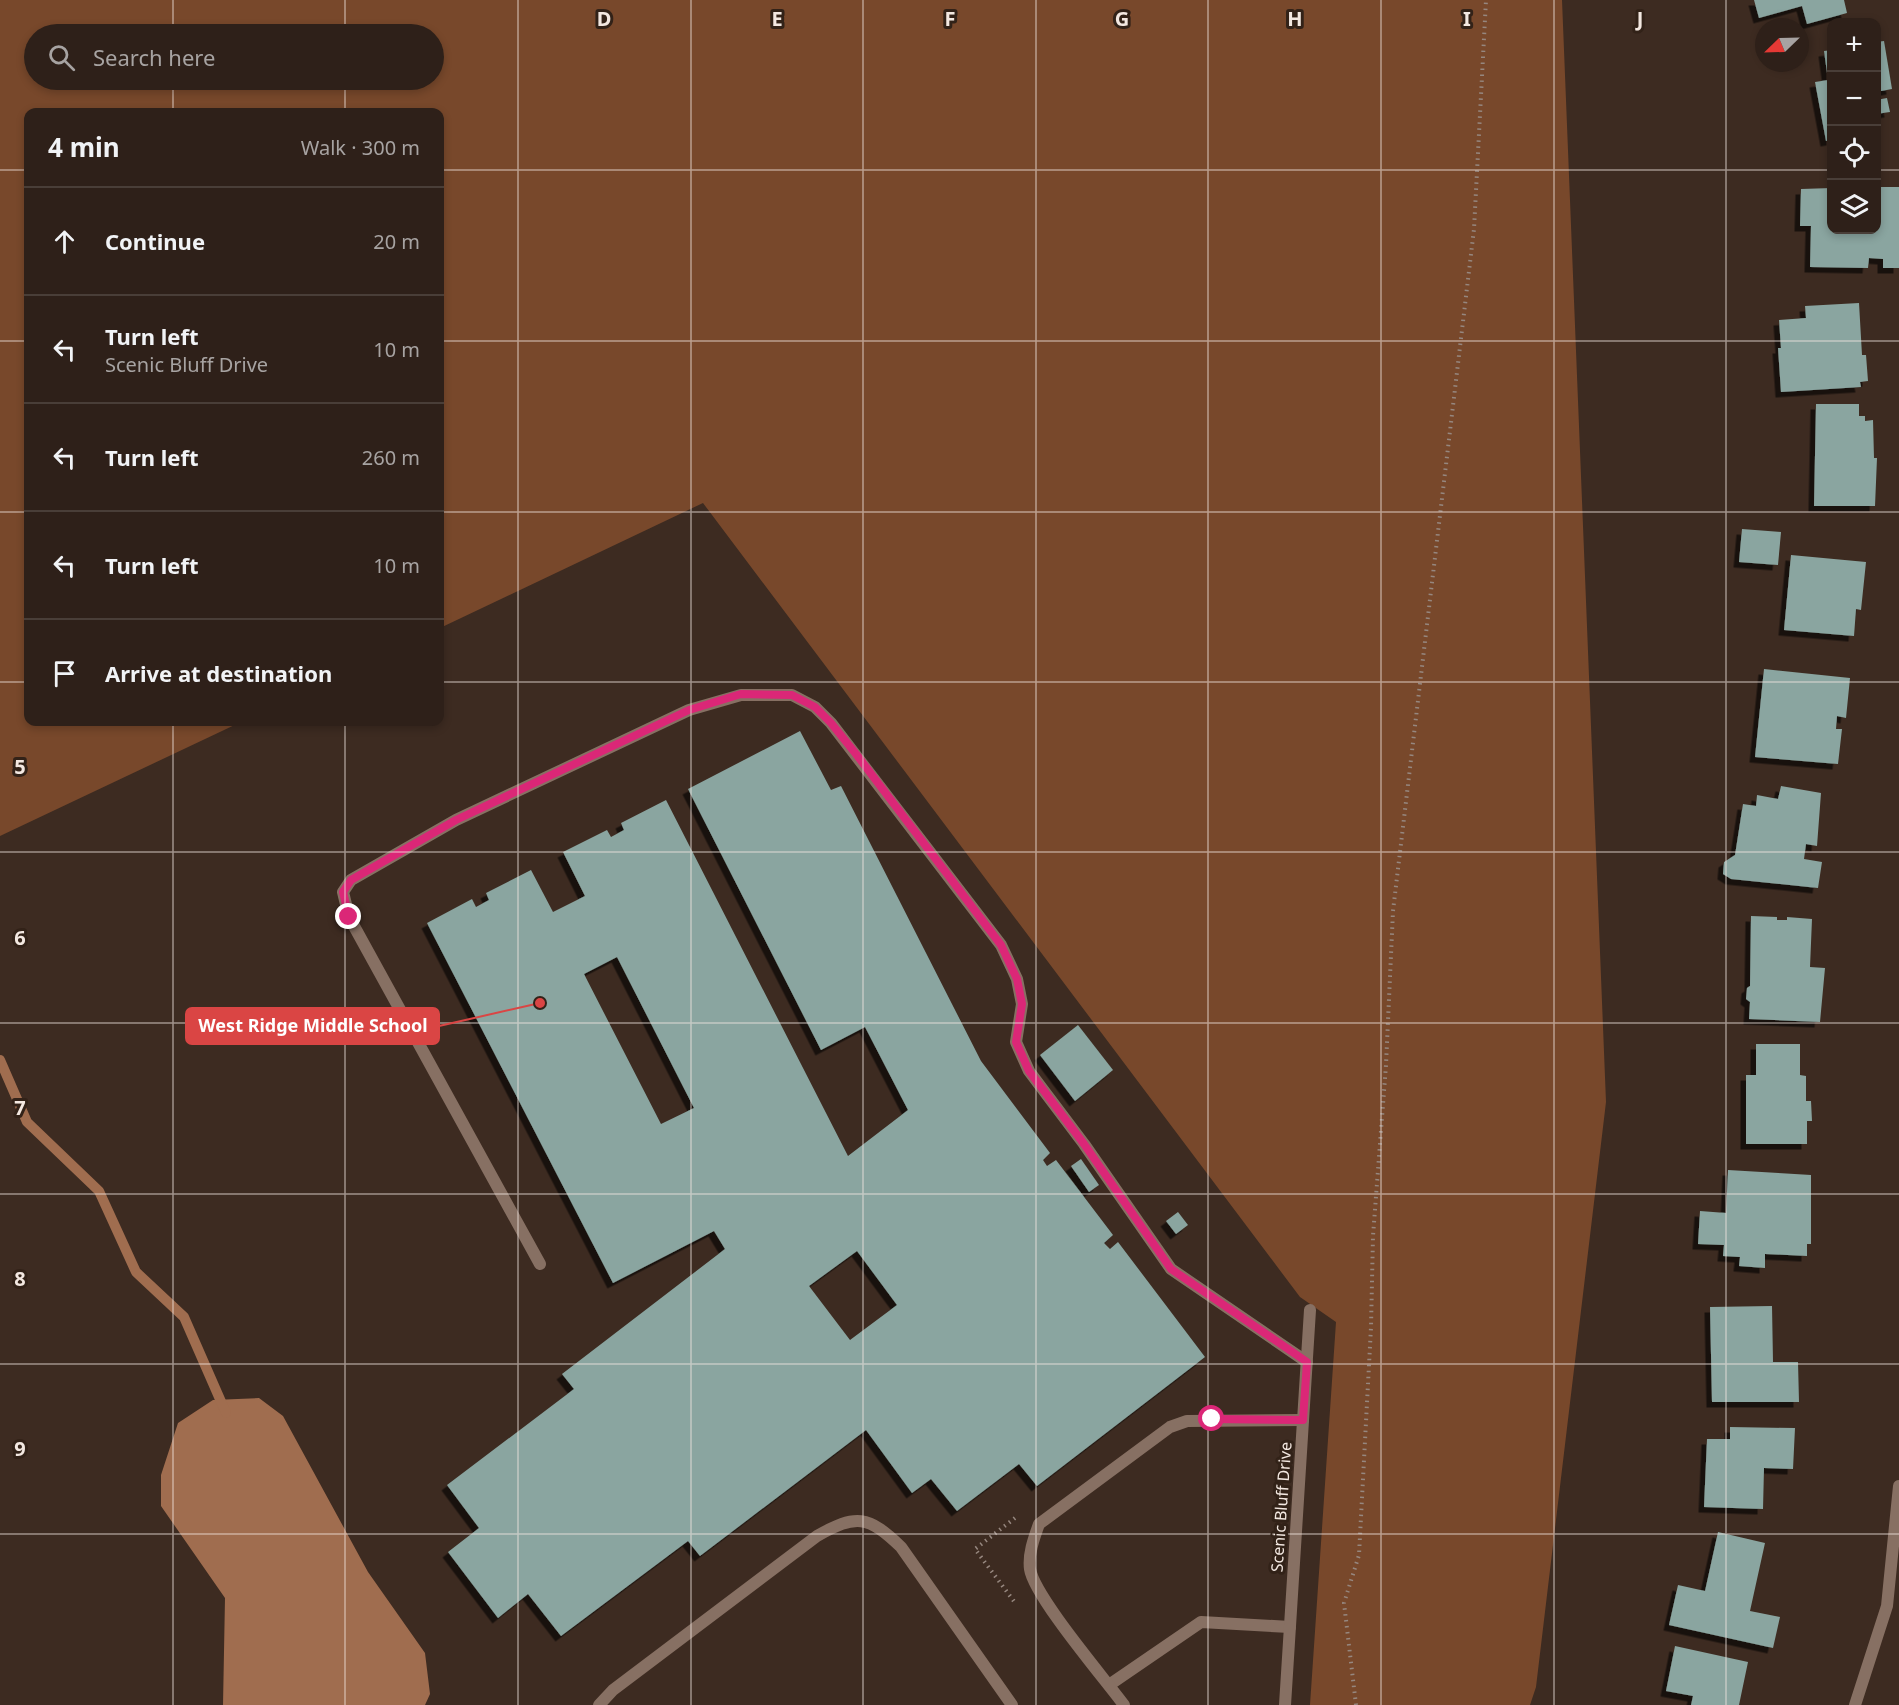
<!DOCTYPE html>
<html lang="en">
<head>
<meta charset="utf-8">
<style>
	body { margin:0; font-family:"Noto Sans",sans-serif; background:#362822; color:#f1f3f6 }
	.controls { position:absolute; right:18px; top:18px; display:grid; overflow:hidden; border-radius:12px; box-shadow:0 3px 9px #0003 }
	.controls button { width:54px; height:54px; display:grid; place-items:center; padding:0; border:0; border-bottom:2px solid #493e38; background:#2e2019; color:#f1f3f6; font:30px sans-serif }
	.compass { position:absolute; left:1755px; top:18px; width:54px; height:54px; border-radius:50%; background:#2e2019; box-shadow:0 3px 9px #0003; rotate:247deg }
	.stop { position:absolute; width:18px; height:18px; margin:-14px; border:4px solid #db2777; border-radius:50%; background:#fff }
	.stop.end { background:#db2777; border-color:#fff; box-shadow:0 2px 6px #0008 }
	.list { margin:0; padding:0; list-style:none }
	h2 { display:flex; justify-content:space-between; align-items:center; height:78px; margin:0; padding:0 24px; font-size:26px }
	h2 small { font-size:20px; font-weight:400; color:#a7a3a2 }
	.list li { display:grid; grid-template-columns:39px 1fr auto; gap:18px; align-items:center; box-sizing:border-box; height:108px; padding:0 24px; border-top:2px solid #493e38 }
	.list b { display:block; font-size:22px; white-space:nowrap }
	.list p { margin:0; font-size:20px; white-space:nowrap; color:#a7a3a2 }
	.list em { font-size:20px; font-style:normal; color:#a7a3a2 }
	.icon { flex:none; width:33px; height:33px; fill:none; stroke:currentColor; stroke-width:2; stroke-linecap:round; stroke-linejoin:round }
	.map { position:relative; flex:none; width:1899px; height:1705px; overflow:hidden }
	.search { position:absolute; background:#2e2019; box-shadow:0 3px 9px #0003; left:24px; top:24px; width:420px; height:66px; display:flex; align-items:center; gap:15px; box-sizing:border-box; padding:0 21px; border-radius:33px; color:#a7a3a2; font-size:22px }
	.panel { position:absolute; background:#2e2019; box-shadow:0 3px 9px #0003; left:24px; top:108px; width:420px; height:618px; border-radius:12px }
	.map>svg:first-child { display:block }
	.forest { fill:#78482b; fill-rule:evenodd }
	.water { fill:#a06d4f }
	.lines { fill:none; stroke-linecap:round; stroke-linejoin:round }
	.stream { stroke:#a06d4f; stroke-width:10 }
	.building { fill:#8aa5a0; fill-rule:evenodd; filter:url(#shadow) }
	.path { stroke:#96877f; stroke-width:4; stroke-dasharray:1.5 4.5; stroke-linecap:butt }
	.service { stroke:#877063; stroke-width:12 }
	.minor { stroke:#877063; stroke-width:12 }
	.route { stroke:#db2777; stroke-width:8 }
	.grid { fill:none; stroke:#f3e8e1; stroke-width:1.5; stroke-opacity:0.55 }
	.labels { text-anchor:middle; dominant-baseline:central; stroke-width:6; stroke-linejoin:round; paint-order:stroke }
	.street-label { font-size:16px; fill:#f3e8e1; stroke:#322218 }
	.grid-label { font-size:20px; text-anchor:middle; font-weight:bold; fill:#f3e8e1; stroke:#322218; stroke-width:6; stroke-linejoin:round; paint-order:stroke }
	.leader { fill:none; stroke:#da4544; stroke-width:2 }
	.callout-dot { fill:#da4544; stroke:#322218; stroke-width:2 }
	.callout { fill:#da4544; stroke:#da4544; stroke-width:2 }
	.callout-label { font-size:18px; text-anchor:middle; font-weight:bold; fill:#fff }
</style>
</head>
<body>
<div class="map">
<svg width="1899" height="1705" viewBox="0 0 1899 1705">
	<defs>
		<filter id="shadow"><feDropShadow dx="-5.5" dy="5.5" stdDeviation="0" flood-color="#0009"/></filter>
	</defs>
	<rect width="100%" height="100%" fill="#3d2b21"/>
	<path class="forest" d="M0,0H1562L1606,1102L1536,1687L1530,1705H1310L1336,1322L1300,1297L703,503L440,628V112H28V722H241L0,836ZM34,34H434V80H34Z"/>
	<polygon class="water" points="259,1398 283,1416 368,1572 425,1653 430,1694 425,1705 223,1705 225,1598 161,1506 161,1475 178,1423 213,1400"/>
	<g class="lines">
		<polyline class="stream" points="0,1060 27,1122 99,1191 136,1272 184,1317 226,1413"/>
	</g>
	<g class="building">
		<polygon points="1754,0 1844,0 1847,13 1807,24 1802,6 1759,18"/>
		<polygon points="1884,41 1892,89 1876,92 1876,42"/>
		<polygon points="1832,50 1832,140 1826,141 1815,82 1828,80 1824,51"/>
		<polygon points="1887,98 1890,112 1876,114 1876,100"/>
		<polygon points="1876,187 1899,187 1899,268 1883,268 1883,259 1869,258 1868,268 1810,267 1811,226 1800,226 1801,189 1832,188 1832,230 1876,230"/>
		<polygon points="1859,303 1862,355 1866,355 1868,381 1860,382 1861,387 1781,392 1778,348 1781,348 1779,320 1806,318 1805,306"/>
		<polygon points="1816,404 1859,404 1859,416 1865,416 1865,421 1873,420 1874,458 1877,458 1875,506 1814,506"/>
		<polygon points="1742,529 1781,532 1778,565 1739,562"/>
		<polygon points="1791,555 1866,562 1861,610 1856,609 1854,636 1784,630"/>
		<polygon points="1764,669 1850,678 1846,718 1837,716 1836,729 1842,729 1838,764 1755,757"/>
		<path d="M800,731L831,790L841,786L981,1061L1050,1153L1043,1160L1047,1166L1056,1160L1113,1235L1104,1243L1110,1249L1118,1242L1205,1357L1037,1486L1019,1464L957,1511L931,1479L912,1493L866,1430L700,1556L688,1541L561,1636L528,1594L498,1618L448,1552L479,1528L447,1485L574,1389L562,1374L725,1249L714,1231L613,1283L427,923L472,899L476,907L489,900L486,893L531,870L553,912L585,896L563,852L607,830L611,837L624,830L621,823L666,800L848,1156L908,1110L865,1027L821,1050L688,789ZM617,957L694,1108L661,1124L584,974ZM857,1251L897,1305L850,1340L809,1286Z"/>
		<polygon points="1781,786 1821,793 1817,846 1806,844 1804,859 1822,862 1818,888 1731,879 1723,874 1724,862 1735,855 1743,804 1756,806 1757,795 1778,799"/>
		<polygon points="1751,916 1777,917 1777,920 1787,920 1787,917 1812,919 1810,967 1825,968 1820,1022 1749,1019 1750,1002 1746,999 1747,988 1750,986"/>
		<polygon points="1078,1025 1113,1070 1075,1101 1040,1055"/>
		<polygon points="1756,1044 1800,1044 1800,1075 1806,1076 1806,1101 1811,1101 1812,1121 1807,1121 1807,1144 1746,1144 1746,1075 1756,1075"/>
		<polygon points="1081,1159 1099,1185 1089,1192 1071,1166"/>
		<polygon points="1728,1170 1811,1175 1811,1244 1807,1244 1807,1256 1765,1254 1765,1268 1739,1266 1740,1257 1723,1256 1724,1245 1698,1244 1700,1211 1726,1213"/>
		<polygon points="1178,1212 1188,1225 1176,1234 1166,1221"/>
		<polygon points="1772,1306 1773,1362 1798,1362 1799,1402 1712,1402 1710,1307"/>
		<polygon points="1730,1427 1795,1428 1793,1469 1764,1468 1763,1509 1704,1507 1707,1439 1730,1439"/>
		<polygon points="1718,1532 1765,1543 1750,1611 1780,1617 1773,1648 1669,1625 1678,1585 1705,1591"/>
		<polygon points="1675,1646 1748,1662 1739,1705 1691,1705 1693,1696 1666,1691"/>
	</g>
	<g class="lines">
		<g class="path">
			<polyline points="1015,1518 975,1549 1016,1604"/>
			<polyline points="1356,1705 1344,1603 1359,1555 1371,1327 1373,1236 1386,1065 1393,911 1474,229 1486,0"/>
		</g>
		<g class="service">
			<polyline points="540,1264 349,917 343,892 351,880 456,820 689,710 741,695 792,695 815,707 831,723 1001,945 1017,979 1022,1004 1016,1042 1029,1071 1084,1144 1171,1269 1307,1362"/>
			<polyline points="1109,1685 1201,1622 1290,1627"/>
			<path d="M599,1705L613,1690L817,1536C856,1514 868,1515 901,1547L1012,1705"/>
			<path d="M1124,1705C1104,1678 1034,1596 1030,1569C1028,1554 1034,1538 1039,1524L1170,1427L1187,1421L1303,1420"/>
		</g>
		<g class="minor">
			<polyline points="1285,1705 1310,1310"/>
			<polyline points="1855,1705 1887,1606 1899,1486"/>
		</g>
	</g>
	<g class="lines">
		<polyline class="route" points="349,917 343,892 351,880 456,820 689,710 741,694 792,695 815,707 831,723 856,754 1001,945 1017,979 1022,1004 1016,1042 1029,1071 1084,1144 1171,1269 1307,1362 1303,1420 1212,1419"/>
	</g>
	<path class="grid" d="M173,0V34M345,0V34M518,0V1705M691,0V1705M863,0V1705M1036,0V1705M1208,0V1705M1381,0V1705M1554,0V1705M1726,0V1705M173,80V112M345,80V112M0,170H28M440,170H1832M1876,170H1899M0,341H28M440,341H1899M0,512H28M440,512H1899M0,682H28M440,682H1899M173,722V1705M345,722V1705M0,852H1899M0,1023H1899M0,1194H1899M0,1364H1899M0,1534H1899"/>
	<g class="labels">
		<g class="street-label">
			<text transform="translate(1281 1507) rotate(-86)">Scenic Bluff Drive</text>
		</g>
	</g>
	<g class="grid-label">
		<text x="604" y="26">D</text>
		<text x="777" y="26">E</text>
		<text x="950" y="26">F</text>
		<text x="1122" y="26">G</text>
		<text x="1295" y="26">H</text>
		<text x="1467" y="26">I</text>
		<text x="1640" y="26">J</text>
		<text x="20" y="774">5</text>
		<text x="20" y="945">6</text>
		<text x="20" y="1115">7</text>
		<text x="20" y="1286">8</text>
		<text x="20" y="1456">9</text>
	</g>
	<path class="leader" d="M540 1003L439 1026"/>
	<circle class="callout-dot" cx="540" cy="1003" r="6"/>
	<rect class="callout" x="186" y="1008" width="253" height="36" rx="6"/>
	<g class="callout-label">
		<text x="313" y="1032">West Ridge Middle School</text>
	</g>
</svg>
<div class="controls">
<button>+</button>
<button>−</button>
<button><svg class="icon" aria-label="locate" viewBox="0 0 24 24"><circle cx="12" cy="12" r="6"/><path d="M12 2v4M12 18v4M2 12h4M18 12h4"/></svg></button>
<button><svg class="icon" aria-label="layers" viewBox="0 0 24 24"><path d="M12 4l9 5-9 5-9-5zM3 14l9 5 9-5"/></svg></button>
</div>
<svg class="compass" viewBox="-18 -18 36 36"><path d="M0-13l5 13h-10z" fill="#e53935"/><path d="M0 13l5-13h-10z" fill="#a7a3a2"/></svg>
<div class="stop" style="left:1212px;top:1419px"></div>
<div class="stop end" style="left:349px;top:917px"></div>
<div class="search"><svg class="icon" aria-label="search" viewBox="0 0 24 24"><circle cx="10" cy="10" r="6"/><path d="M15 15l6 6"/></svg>Search here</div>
<section class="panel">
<h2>4 min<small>Walk · 300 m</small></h2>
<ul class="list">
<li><svg class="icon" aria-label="ahead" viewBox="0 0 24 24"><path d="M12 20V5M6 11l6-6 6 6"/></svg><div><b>Continue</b></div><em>20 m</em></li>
<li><svg class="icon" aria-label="left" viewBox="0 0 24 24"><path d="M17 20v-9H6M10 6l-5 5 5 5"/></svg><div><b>Turn left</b><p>Scenic Bluff Drive</p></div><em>10 m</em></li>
<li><svg class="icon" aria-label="left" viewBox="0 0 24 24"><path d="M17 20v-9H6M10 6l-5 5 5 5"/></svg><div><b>Turn left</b></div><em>260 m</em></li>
<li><svg class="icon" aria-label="left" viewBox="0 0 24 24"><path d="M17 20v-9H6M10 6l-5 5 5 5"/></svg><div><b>Turn left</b></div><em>10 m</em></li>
<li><svg class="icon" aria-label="arrive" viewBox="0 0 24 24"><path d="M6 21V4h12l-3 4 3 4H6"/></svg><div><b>Arrive at destination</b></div></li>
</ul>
</section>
</div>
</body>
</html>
